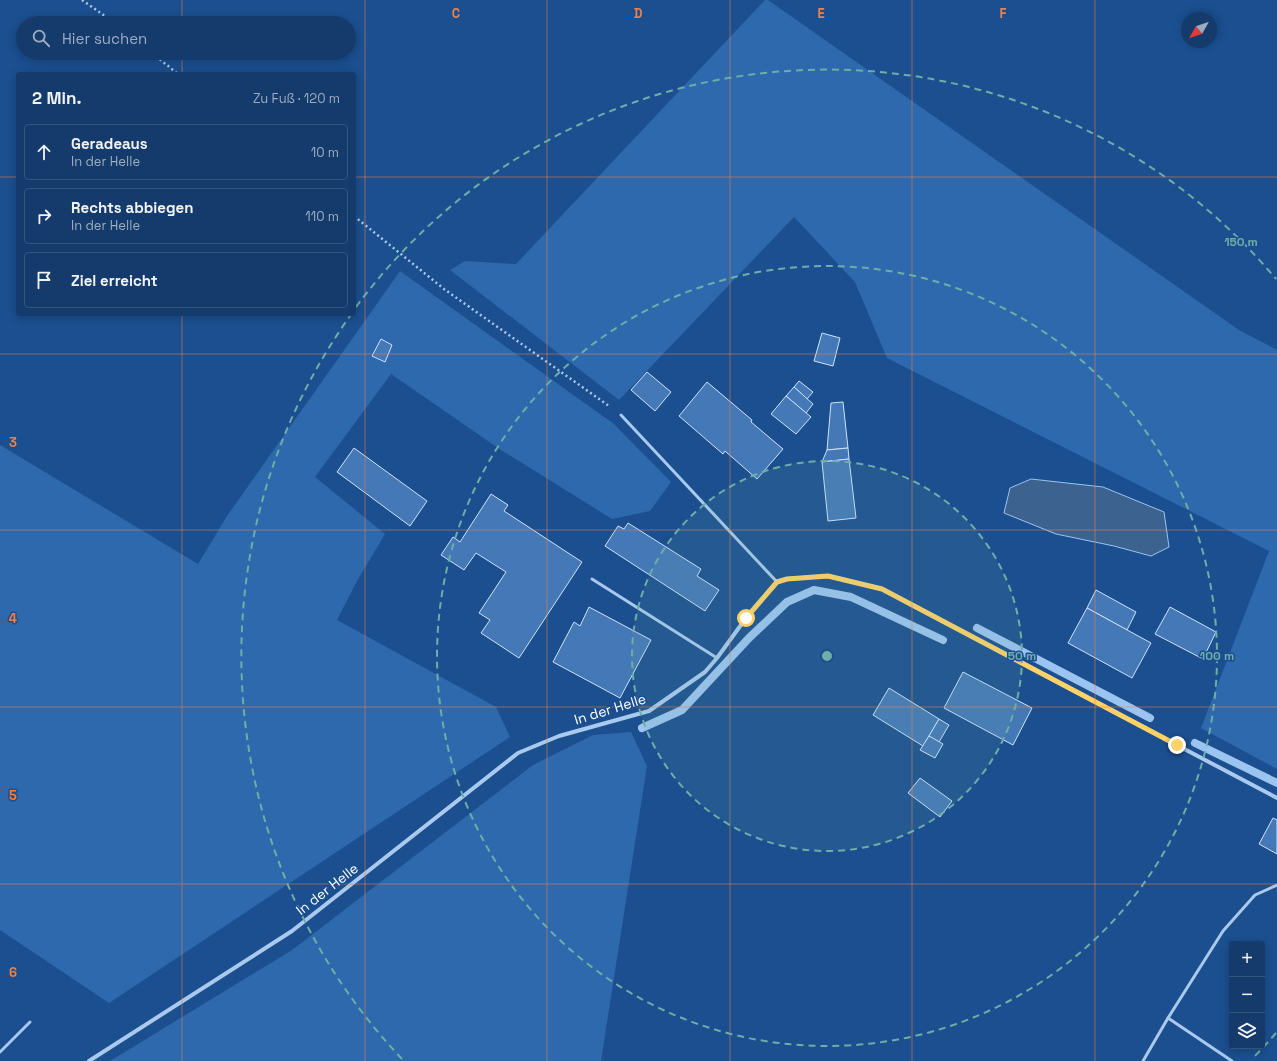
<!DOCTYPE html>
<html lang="de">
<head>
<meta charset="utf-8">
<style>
	body { margin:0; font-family:"Space Grotesk",sans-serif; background:#214673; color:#f1f3f6 }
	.controls { position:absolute; right:12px; bottom:12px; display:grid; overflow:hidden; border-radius:4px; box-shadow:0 2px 10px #0003 }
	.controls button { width:36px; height:36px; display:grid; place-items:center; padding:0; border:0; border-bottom:1px solid #33557e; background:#143b6b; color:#f1f3f6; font:20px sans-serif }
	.compass { position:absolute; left:1181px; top:12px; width:36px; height:36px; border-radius:50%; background:#143b6b; box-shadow:0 2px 10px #0003; rotate:230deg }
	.stop { position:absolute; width:12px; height:12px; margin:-9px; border:3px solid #ffd166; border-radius:50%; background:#fff }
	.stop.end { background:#ffd166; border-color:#fff; box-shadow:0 1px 4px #0008 }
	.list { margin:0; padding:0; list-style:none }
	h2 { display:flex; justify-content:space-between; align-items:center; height:52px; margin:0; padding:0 16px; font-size:17px }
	h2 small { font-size:13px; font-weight:400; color:#9dadc1 }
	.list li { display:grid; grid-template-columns:26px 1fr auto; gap:12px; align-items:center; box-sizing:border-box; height:56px; margin:0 8px 8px; padding:0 8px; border:1px solid #33557e; border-radius:4px }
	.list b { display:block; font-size:15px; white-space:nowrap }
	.list p { margin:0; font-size:13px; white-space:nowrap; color:#9dadc1 }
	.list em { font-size:13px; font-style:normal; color:#9dadc1 }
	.icon { flex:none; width:22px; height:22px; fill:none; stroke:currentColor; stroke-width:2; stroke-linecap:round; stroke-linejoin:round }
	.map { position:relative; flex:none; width:1277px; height:1061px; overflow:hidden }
	.search { position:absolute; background:#143b6b; box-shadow:0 2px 10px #0003; left:16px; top:16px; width:340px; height:44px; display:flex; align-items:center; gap:10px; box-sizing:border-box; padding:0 14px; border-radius:22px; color:#9dadc1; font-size:15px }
	.panel { position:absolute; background:#143b6b; box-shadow:0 2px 10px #0003; left:16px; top:72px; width:340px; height:244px; border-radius:4px }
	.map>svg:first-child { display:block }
	.green { fill:#2e69ad }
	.water { fill:#3c6290; stroke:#9cc4f0 }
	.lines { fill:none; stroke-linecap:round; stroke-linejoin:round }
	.stream { stroke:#9cc4f0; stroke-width:8 }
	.building { fill:#4478b7; stroke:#cfe3fa }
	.path { stroke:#a9c9ee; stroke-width:2.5; stroke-dasharray:2 3; stroke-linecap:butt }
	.lane { stroke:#a9c9ee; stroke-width:3 }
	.street { stroke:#a9c9ee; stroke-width:4 }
	.route { stroke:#ffd166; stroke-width:5 }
	.grid { fill:none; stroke:#ee8249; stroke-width:1; stroke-opacity:0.55 }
	.ring { fill:none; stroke:#6fada8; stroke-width:2; stroke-dasharray:7 5 }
	.labels { text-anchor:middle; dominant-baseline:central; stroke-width:3; stroke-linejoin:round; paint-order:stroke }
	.street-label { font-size:14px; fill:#fff; stroke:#1b4f8f }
	.grid-label { font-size:13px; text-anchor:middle; font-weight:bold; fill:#ee8249; stroke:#1b4f8f; stroke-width:3; stroke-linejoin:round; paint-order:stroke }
	.centre { fill:#6fada8; stroke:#1b4f8f; stroke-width:2 }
	.ring-label { font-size:12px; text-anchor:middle; font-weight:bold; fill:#6fada8; stroke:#1b4f8f; stroke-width:3; stroke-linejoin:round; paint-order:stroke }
</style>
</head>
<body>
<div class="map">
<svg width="1277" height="1061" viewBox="0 0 1277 1061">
	<rect width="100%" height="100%" fill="#1b4f8f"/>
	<g class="green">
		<polygon points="765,0 768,0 1239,330 1277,350 1277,769 1201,728 1269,551 887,358 855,282 794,217 619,400 450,270 465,261 516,264"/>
		<polygon points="400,271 614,424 671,482 650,511 612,519 498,448 391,374 315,477 385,534 357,581 337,620 496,707 510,737 109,1003 0,930 0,445 198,564 227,516"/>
		<polygon points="631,732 647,766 601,1061 110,1061 292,950 533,765 593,735"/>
	</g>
	<polygon class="water" points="1031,479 1103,487 1164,512 1169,547 1151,556 1114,546 1056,534 1004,513 1010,488"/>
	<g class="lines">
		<g class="stream">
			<polyline points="977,628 1150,718"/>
			<polyline points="642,728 682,710 749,638 787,602 814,590 851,597 943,640"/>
			<polyline points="1195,743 1277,783"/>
		</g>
	</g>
	<g class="building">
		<polygon points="822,333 840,338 833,366 814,361"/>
		<polygon points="381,339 392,345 385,362 372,356"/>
		<polygon points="647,372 671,392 655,411 631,390"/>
		<polygon points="799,381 813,392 807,399 794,387"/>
		<polygon points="707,382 752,420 751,422 783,449 757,479 725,451 723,454 679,416"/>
		<polygon points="794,387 813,404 806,413 786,396"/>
		<polygon points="786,396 811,417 796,434 771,414"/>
		<polygon points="843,402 848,448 827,450 831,403"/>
		<polygon points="354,448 427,501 410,526 337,472"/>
		<polygon points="848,448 849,459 822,462 827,450"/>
		<polygon points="849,459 856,518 828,521 822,462"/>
		<polygon points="491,494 508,505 504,511 582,562 519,658 481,633 490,620 479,613 506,572 476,553 464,570 441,555 453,537 460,542"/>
		<polygon points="628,523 701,569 697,576 719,590 705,611 605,546 618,526 624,529"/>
		<polygon points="1096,590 1136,612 1127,630 1087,608"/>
		<polygon points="589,607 651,640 620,698 553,662 574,622 580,626"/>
		<polygon points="1170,607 1216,632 1203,659 1155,634"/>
		<polygon points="1087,608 1151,643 1132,678 1068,643"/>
		<polygon points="963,672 1032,708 1013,745 944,708"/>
		<polygon points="889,688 939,719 923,746 873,715"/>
		<polygon points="939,719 949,725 939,742 929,736"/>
		<polygon points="929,736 943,744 935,758 920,750"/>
		<polygon points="920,778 952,801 940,817 908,793"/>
		<polygon points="1273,818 1277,820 1277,854 1259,844"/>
	</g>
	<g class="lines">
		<g class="path">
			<polyline points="82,0 115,23"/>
			<polyline points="152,53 178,74"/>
			<polyline points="354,216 444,289 609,406"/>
		</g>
		<g class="lane">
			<polyline points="621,415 777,582"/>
			<polyline points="592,579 717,658"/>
			<polyline points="1168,1018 1223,931 1255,895 1277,885"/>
			<polyline points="0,1052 30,1022"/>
			<polyline points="1143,1061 1168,1018 1232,1061"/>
		</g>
		<polyline class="street" points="89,1061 292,931 518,753 559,736 649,711 705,672 717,658 746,618 777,582 787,579 828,576 882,589 1277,798"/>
	</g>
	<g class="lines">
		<polyline class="route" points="746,618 777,582 787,579 828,576 882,589 1177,745"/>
	</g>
	<path class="grid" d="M182,0V23M365,0V1061M547,0V1061M730,0V1061M912,0V1061M1095,0V1061M182,53V74M0,177H18M354,177H1277M182,314V1061M0,354H1277M0,530H1277M0,707H1277M0,884H1277"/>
	<circle cx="827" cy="656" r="195" fill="#6fada8" fill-opacity=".12"/>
	<g class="ring">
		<circle cx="827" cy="656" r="195"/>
		<circle cx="827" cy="656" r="390"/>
		<path d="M1276 1033A586 586 0 0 1 1252 1059M402 1059A586 586 0 0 1 350 316M356 307A586 586 0 0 1 1276 279"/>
	</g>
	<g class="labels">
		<g class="street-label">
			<text transform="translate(610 709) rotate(-17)">In der Helle</text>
			<text transform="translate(327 889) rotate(-38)">In der Helle</text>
		</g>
	</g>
	<g class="grid-label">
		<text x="456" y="18">C</text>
		<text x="638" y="18">D</text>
		<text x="821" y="18">E</text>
		<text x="1003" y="18">F</text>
		<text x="13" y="447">3</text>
		<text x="13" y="623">4</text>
		<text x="13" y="800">5</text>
		<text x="13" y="977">6</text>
	</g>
	<circle cx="827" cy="656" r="6" class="centre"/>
	<g class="ring-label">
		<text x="1241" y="246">150 m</text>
		<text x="1022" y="660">50 m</text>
		<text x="1217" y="660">100 m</text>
	</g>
</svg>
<div class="controls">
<button>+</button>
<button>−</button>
<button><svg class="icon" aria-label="layers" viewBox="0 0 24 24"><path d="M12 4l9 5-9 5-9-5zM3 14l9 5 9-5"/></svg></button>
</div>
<svg class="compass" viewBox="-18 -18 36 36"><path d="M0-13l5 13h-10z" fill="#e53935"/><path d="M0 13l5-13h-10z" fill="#9dadc1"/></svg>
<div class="stop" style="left:746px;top:618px"></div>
<div class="stop end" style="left:1177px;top:745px"></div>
<div class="search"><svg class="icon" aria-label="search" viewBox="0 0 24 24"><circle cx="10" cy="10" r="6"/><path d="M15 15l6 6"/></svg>Hier suchen</div>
<section class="panel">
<h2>2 Min.<small>Zu Fuß · 120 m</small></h2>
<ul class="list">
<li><svg class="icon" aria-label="ahead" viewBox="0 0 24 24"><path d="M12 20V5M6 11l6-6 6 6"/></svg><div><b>Geradeaus</b><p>In der Helle</p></div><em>10 m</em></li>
<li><svg class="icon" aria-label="right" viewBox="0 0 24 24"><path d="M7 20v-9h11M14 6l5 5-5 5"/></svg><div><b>Rechts abbiegen</b><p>In der Helle</p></div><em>110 m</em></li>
<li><svg class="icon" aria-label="arrive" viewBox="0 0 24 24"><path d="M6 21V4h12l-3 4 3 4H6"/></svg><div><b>Ziel erreicht</b></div></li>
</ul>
</section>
</div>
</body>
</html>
